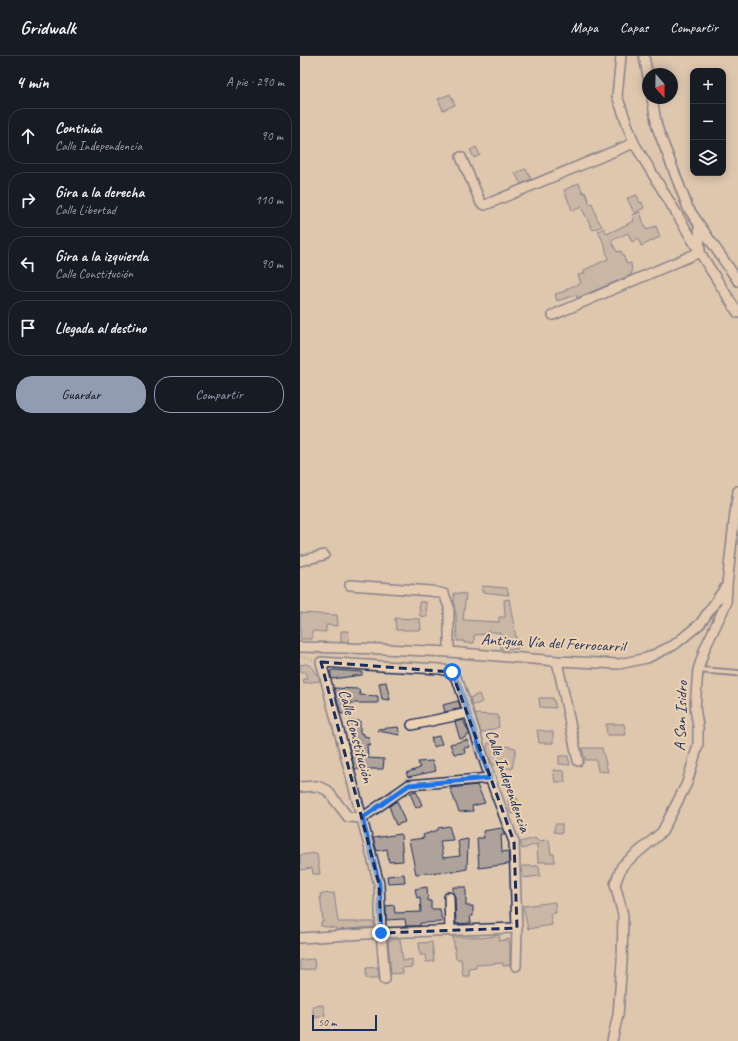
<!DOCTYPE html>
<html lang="es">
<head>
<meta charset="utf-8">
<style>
	body { margin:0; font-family:Caveat,sans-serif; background:#242831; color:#f1f3f6 }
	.controls { position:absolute; right:12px; top:12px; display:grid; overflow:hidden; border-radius:8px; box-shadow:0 2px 10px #0003 }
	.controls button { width:36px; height:36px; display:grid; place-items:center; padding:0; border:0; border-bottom:1px solid #363941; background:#171b24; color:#f1f3f6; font:20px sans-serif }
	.compass { position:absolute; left:342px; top:12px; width:36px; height:36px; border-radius:50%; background:#171b24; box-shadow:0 2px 10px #0003; rotate:160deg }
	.scale { position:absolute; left:12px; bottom:10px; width:65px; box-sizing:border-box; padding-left:4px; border:2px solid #1b2f5e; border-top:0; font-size:11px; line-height:14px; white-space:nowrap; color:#1b2f5e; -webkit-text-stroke:3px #ecd1b3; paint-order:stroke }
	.stop { position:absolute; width:12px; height:12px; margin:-9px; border:3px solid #1a73e8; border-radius:50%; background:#fff }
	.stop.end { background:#1a73e8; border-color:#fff; box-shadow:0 1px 4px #0008 }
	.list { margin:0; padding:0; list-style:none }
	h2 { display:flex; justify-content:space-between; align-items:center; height:52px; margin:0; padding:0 16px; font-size:17px }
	h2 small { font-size:13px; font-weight:400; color:#9ea1a6 }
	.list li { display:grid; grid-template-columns:26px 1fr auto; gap:12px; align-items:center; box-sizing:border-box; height:56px; margin:0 8px 8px; padding:0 8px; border:1px solid #363941; border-radius:16px }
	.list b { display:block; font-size:15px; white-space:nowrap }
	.list p { margin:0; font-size:13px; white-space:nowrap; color:#9ea1a6 }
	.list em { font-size:13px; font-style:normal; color:#9ea1a6 }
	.actions { display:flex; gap:8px; padding:12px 16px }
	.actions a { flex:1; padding:9px 0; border:1px solid #919bb2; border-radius:16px; text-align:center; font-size:14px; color:#919bb2 }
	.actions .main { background:#919bb2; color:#111 }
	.icon { flex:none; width:22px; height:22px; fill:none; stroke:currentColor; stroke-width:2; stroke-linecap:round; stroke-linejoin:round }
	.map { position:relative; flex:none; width:438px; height:985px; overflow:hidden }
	header { display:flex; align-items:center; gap:24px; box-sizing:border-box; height:56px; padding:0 20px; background:#171b24; border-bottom:1px solid #363941 }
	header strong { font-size:19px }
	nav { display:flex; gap:22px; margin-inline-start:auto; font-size:14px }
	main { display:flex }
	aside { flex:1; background:#171b24 }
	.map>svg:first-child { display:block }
	.building { fill:#afa29a; stroke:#1b2f5e }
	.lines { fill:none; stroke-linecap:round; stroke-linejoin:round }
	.service-casing { stroke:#1b2f5e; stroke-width:8 }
	.minor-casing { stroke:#1b2f5e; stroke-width:12 }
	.path { stroke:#1b2f5e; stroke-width:1.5; stroke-dasharray:1 3; stroke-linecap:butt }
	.service { stroke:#ecd1b3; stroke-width:4.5 }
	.minor { stroke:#ecd1b3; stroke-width:9 }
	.route { stroke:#1a73e8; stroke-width:5 }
	.marked { fill:none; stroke:#1b2f5e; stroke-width:3; stroke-dasharray:8 5; stroke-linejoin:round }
	.labels { text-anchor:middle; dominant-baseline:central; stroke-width:4; stroke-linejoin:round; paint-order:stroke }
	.street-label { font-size:16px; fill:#1b2f5e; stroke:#ecd1b3 }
</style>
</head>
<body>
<header>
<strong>Gridwalk</strong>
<nav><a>Mapa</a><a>Capas</a><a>Compartir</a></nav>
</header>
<main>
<aside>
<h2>4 min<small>A pie · 290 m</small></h2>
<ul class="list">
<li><svg class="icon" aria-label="ahead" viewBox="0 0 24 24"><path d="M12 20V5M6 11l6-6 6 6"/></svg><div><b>Continúa</b><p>Calle Independencia</p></div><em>90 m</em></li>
<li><svg class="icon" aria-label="right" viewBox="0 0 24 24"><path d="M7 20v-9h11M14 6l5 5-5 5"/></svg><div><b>Gira a la derecha</b><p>Calle Libertad</p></div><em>110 m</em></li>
<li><svg class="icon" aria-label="left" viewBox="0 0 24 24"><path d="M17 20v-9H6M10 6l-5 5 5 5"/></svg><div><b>Gira a la izquierda</b><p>Calle Constitución</p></div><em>90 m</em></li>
<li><svg class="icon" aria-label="arrive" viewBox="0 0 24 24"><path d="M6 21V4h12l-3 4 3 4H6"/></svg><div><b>Llegada al destino</b></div></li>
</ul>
<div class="actions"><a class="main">Guardar</a><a>Compartir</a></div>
</aside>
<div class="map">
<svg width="438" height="985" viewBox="0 0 438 985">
	<rect width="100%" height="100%" fill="#dfc7ae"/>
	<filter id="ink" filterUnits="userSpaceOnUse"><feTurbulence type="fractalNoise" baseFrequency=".025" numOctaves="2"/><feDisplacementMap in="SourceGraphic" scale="8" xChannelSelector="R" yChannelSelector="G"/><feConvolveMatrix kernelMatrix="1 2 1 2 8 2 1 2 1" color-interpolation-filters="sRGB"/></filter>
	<g filter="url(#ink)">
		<g class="building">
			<polygon points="150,38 155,49 143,54 138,43"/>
			<polygon points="176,91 180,99 174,102 170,94"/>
			<polygon points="226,113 231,123 221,128 215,117"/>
			<polygon points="279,127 283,137 285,136 290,148 292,147 297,162 302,170 293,174 281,151 273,155 272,154 264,134"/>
			<polygon points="337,139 340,147 342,146 344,152 334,157 327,142"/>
			<polygon points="340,156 346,174 356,170 360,181 341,190 338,182 332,186 328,177 311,185 317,196 321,195 327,208 331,207 332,217 331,217 331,219 277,242 276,239 257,245 255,238 266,235 266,233 281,227 278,219 285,217 284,214 308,203 305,190 298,175 304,172 307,178 334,165 332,159"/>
			<polygon points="182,530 207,532 209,539 182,536"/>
			<polygon points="154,537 166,538 163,564 199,566 199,561 205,561 204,544 209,543 218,593 201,593 200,577 188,575 187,578 174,579 174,587 164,587 164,585 157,585 156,557 155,557 154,547"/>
			<polygon points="119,546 126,546 127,561 120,560"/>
			<polygon points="0,557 37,559 38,570 26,569 26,576 12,575 12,583 0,583"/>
			<polygon points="95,562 120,563 121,574 96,574"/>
			<polygon points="41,575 48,575 49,585 41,586"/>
			<polygon points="6,608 11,610 16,619 18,619 20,625 4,627 3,623 7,622 5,616 0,616 0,609"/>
			<polygon points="34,614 62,616 62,619 32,623 30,615"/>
			<polygon points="86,626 90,644 82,643 79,627"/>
			<polygon points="34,632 59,633 60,639 78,640 78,647 50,647 52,657 41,658"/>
			<polygon points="179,638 182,646 172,650 170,642"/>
			<polygon points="239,642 253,642 256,652 240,651"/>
			<polygon points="158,645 161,652 145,656 143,649"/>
			<polygon points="175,658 198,659 199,671 181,677"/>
			<polygon points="163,664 170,679 166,679 166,681 160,683 155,666"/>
			<polygon points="50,665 60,665 60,677 64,678 64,680 69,681 70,689 67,688 68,702 84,703 83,713 55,713 48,687 51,687"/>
			<polygon points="306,668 324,668 326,679 307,679"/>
			<polygon points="98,671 100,679 78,675 78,673"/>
			<polygon points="237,674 253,676 253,687 239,687"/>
			<polygon points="139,680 142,688 134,691 131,682"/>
			<polygon points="167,684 170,691 164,692 165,697 154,698 150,688"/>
			<polygon points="188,687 216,692 212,713 192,708 187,694"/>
			<polygon points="282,692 302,692 308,716 298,715 296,704 285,704"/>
			<polygon points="259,700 268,700 270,709 259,708"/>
			<polygon points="132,705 136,715 108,721 106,717 120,712 118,706"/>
			<polygon points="253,714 264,715 265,726 255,726"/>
			<polygon points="177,729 185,747 172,750 173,755 159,756 150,732"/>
			<polygon points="116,735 122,749 116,752 110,737"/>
			<polygon points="217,742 221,756 211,758 208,744"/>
			<polygon points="97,745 105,766 96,769 89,750"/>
			<polygon points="255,768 262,768 262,777 254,776"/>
			<polygon points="149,770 153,784 140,785 143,802 160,800 158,785 168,783 167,813 150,816 150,815 116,818 109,784 124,782 123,779 138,774 138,772"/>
			<polygon points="202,772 205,779 201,779 202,796 208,795 209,808 179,812 177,782 184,782 183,775"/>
			<polygon points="101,778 103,805 89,806 87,793 77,795 73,782"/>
			<polygon points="236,782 237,785 249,784 251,798 254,798 255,806 238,806 237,788 222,793 220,786"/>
			<polygon points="17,797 20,818 13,818 12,812 0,814 0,799"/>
			<polygon points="222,810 239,810 240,820 223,822"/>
			<polygon points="104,818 105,826 88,827 87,820"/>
			<polygon points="127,831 128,845 131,845 131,853 140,853 142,866 120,867 120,870 106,870 105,863 86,864 86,850 94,849 95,857 121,856 120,841 117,842 115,833"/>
			<polygon points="153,831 166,831 166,850 173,850 173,860 170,860 171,867 156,868 155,841 153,837"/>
			<polygon points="34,837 38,866 74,866 74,871 37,874 36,872 21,870 21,866 23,866 20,838"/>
			<polygon points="255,846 256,857 250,858 252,869 228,873 223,850"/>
			<polygon points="199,879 200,885 209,883 210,891 210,909 203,910 203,907 176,909 176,912 169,913 169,920 163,920 161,903 156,903 153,881 180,881 181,882"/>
			<polygon points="100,883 103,905 112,903 112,911 102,912 103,917 91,918 88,884"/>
			<polygon points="132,886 134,905 126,906 125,899 120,899 119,887"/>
			<polygon points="14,903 15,913 0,914 0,904"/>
			<polygon points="78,911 79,922 66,922 66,912"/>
			<polygon points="23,949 25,960 14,962 12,950"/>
		</g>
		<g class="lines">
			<defs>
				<polyline id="service" points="398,614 438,617"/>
				<g id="minor">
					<polyline points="321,0 317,40 334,87 407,208 438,257"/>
					<polyline points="344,0 348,21"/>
					<polyline points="352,42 357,71 388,152 438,225"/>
					<polyline points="161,101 181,147 185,149 334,87"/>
					<polyline points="253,259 400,196 399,169"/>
					<polyline points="0,505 24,499"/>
					<polyline points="50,529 131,535 144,538 149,551 149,596"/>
					<polyline points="0,591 83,593 149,596 257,605 319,608 347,602 374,589 400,568 427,529 435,457 438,435"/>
					<polyline points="257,605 278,705"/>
					<polyline points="112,669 168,657"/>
					<polyline points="0,731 17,730 27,734 48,761 62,762 109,729 190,722"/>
					<polyline points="149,841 150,875"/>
					<polyline points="0,882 81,877 217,872"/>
					<polyline points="85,923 81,877 79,828 21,606 82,610 140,613 152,616 159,628 190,722 214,786 217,872 216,910"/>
					<polyline points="312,985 318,959 322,906 323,859 315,828 322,810 362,776 387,727 398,689 398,670 395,652 398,614 405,592 426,548 427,530"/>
				</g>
			</defs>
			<use href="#service" class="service-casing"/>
			<use href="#minor" class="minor-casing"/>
			<polyline class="path" points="0,600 14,604"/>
			<use href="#service" class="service"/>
			<use href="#minor" class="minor"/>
		</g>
	</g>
	<g class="lines" filter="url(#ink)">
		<polyline class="route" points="81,877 79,828 62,762 109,729 190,722 159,628 152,616"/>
	</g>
	<path d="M0 0H438V985H0ZM21,606L152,616L214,786L217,872L81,877L79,828Z" fill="#dfc7ae" fill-opacity=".55" fill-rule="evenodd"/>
	<path class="marked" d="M21,606L152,616L214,786L217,872L81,877L79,828Z"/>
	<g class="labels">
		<g class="street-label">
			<text transform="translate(253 587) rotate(3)">Antigua Vía del Ferrocarril</text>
			<text transform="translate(381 660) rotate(-88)">A San Isidro</text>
			<text transform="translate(56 680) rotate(75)">Calle Constitución</text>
			<text transform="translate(208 725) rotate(71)">Calle Independencia</text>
		</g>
	</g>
</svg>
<div class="controls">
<button>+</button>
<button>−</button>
<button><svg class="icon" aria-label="layers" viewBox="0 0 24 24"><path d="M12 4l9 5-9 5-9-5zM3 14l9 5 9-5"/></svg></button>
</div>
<svg class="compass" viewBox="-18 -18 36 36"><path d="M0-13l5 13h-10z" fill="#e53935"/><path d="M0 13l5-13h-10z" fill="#9ea1a6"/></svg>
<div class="scale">50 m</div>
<div class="stop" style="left:152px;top:616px"></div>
<div class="stop end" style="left:81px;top:877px"></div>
</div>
</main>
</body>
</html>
